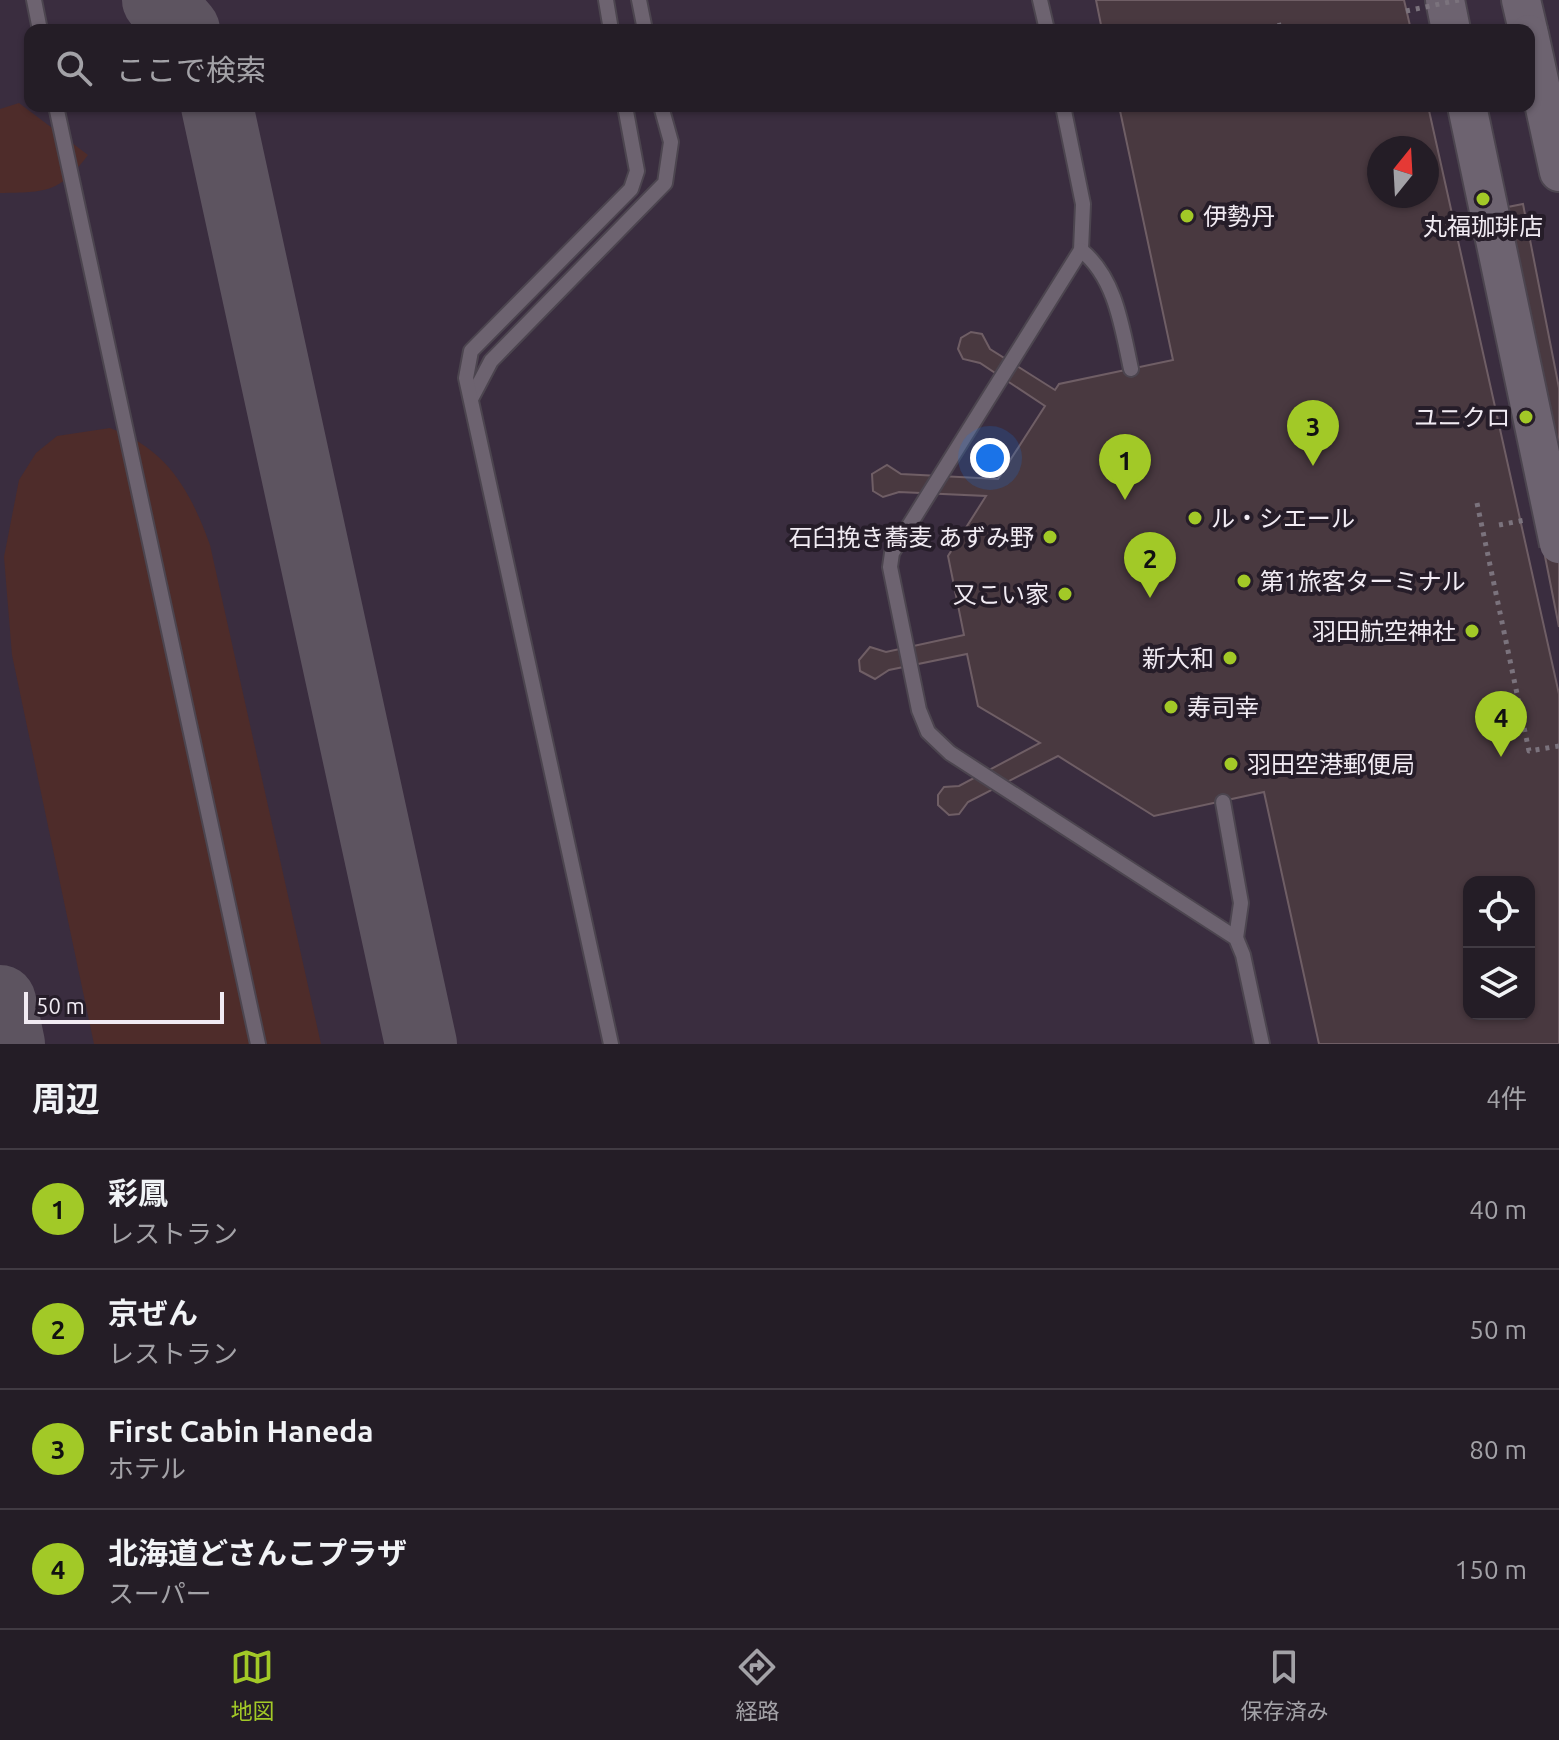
<!DOCTYPE html>
<html lang="ja">
<head>
<meta charset="utf-8">
<style>
	body { margin:0; font-family:Ubuntu,"Noto Sans JP",sans-serif; background:#2c262e; color:#f1f3f6 }
	.controls { position:absolute; right:24px; bottom:24px; display:grid; overflow:hidden; border-radius:16px; box-shadow:0 2px 6px #0004 }
	.controls button { width:72px; height:72px; display:grid; place-items:center; padding:0; border:0; border-bottom:2px solid #413b43; background:#241d26; color:#f1f3f6; font:40px sans-serif }
	.compass { position:absolute; left:1367px; top:136px; width:72px; height:72px; border-radius:50%; background:#241d26; box-shadow:0 2px 6px #0004; rotate:18deg }
	.scale { position:absolute; left:24px; bottom:20px; width:200px; box-sizing:border-box; padding-left:8px; border:4px solid #f1ebf3; border-top:0; font-size:22px; line-height:28px; white-space:nowrap; color:#f1ebf3; -webkit-text-stroke:6px #261d29; paint-order:stroke }
	.you { position:absolute; left:990px; top:458px; width:28px; height:28px; margin:-20px; border:6px solid #fff; border-radius:50%; background:#1a73e8; box-shadow:0 0 0 12px #1a73e833 }
	.badge { display:grid; place-items:center; width:52px; height:52px; border-radius:50%; background:#a2c927; color:#111; font-size:26px; font-weight:700 }
	.pin { position:absolute; translate:-50% -66px; filter:drop-shadow(0 2px 4px #0008) }
	.pin::after { content:''; position:absolute; top:42px; width:28px; height:24px; background:inherit; clip-path:polygon(0 0,100% 0,50% 100%) }
	.list { margin:0; padding:0; list-style:none }
	h2 { display:flex; justify-content:space-between; align-items:center; height:104px; margin:0; padding:0 32px; font-size:34px }
	h2 small { font-size:26px; font-weight:400; color:#a3a2a7 }
	.list li { display:grid; grid-template-columns:52px 1fr auto; gap:24px; align-items:center; box-sizing:border-box; height:120px; padding:0 32px; border-top:2px solid #413b43 }
	.list b { display:block; font-size:30px; white-space:nowrap }
	.list p { margin:0; font-size:26px; white-space:nowrap; color:#a3a2a7 }
	.list em { font-size:26px; font-style:normal; color:#a3a2a7 }
	.icon { flex:none; width:44px; height:44px; fill:none; stroke:currentColor; stroke-width:2; stroke-linecap:round; stroke-linejoin:round }
	.map { position:relative; flex:none; width:1559px; height:1044px; overflow:hidden }
	.search { position:absolute; background:#241d26; box-shadow:0 2px 6px #0004; left:24px; right:24px; top:24px; height:88px; display:flex; align-items:center; gap:20px; box-sizing:border-box; padding:0 28px; border-radius:16px; color:#a3a2a7; font-size:30px }
	.sheet { height:584px; background:#241d26 }
	nav { display:flex; justify-content:space-around; align-items:center; box-sizing:border-box; height:112px; border-top:2px solid #413b43; background:#241d26; font-size:22px; color:#a3a2a7 }
	nav a { display:grid; justify-items:center; gap:4px }
	nav .on { color:#a2c927 }
	.map>svg:first-child { display:block }
	.built { fill:#3a2d3f; fill-rule:evenodd }
	.green { fill:#4e2c2a }
	.lines { fill:none; stroke-linecap:round; stroke-linejoin:round }
	.taxiway { stroke:#5d5460; stroke-width:72 }
	.building { fill:#493940; stroke:#6f5e65; stroke-width:2; fill-rule:evenodd }
	.service-casing { stroke:#4c454f; stroke-width:18 }
	.tertiary-casing { stroke:#4c454f; stroke-width:42 }
	.path { stroke:#7b737d; stroke-width:5; stroke-dasharray:4 6; stroke-linecap:butt }
	.service { stroke:#6d6370; stroke-width:14 }
	.tertiary { stroke:#6d6370; stroke-width:38 }
	.tertiary-bridge-casing { stroke:#4c454f; stroke-width:42; stroke-linecap:butt }
	.path-bridge { stroke:#7b737d; stroke-width:5; stroke-dasharray:4 6; stroke-linecap:butt }
	.tertiary-bridge { stroke:#6d6370; stroke-width:38 }
	.poi-dot { fill:#a2c927; stroke:#261d29; stroke-width:3 }
	.labels { text-anchor:middle; dominant-baseline:central; stroke-width:8; stroke-linejoin:round; paint-order:stroke }
	.poi-label { font-size:24px; fill:#f1ebf3; stroke:#261d29; text-anchor:start }
</style>
</head>
<body>
<div class="map">
<svg width="1559" height="1044" viewBox="0 0 1559 1044">
	<rect width="100%" height="100%" fill="#302733"/>
	<path class="built" d="M0,0H1559V1044H0ZM30,30H1529V106H30ZM1379,148H1427V196H1379ZM1469,882H1529V1014H1469Z"/>
	<g class="green">
		<path d="M19,103L88,155C59,193 47,192 0,193V109Z"/>
		<path d="M110,428C167,449 190,490 210,545L321,1044H94L12,655L4,557L19,480L36,453L57,436Z"/>
	</g>
	<g class="lines">
		<g class="taxiway">
			<polyline points="158,0 184,30"/>
			<polyline points="217,106 421,1044"/>
			<polyline points="0,1001 9,1044"/>
		</g>
	</g>
	<g class="building">
		<polygon points="1096,0 1404,0 1411,30 1102,30"/>
		<path d="M1119,106H1428L1559,694V1044H1319L1264,792L1154,816L1058,756L968,802L959,814L949,815L938,805V795L944,787L959,786L1040,743L978,706L967,654L889,670L875,679L860,671L859,660L870,647L886,652L964,635L948,556L986,496L899,492L883,497L873,491L872,474L887,465L901,474L998,479L1045,406L980,363L963,359L958,349L961,338L971,332L982,334L990,349L1055,390L1059,384L1173,360ZM1379,148H1427V196H1379ZM1469,882H1529V1014H1469Z"/>
		<polygon points="1523,204 1559,388 1559,627 1477,213"/>
	</g>
	<g class="lines">
		<defs>
			<g id="service">
				<polyline points="34,0 40,30"/>
				<polyline points="606,0 611,30"/>
				<polyline points="639,0 645,30"/>
				<polyline points="1040,0 1047,30"/>
				<polyline points="56,106 258,1044"/>
				<polyline points="1063,106 1083,204 1081,250 892,553 890,567 919,710 928,732 950,753 1236,938 1243,955 1262,1044"/>
				<path d="M1081,250C1116,278 1122,328 1131,369"/>
				<polyline points="471,399 491,361 665,183 671,142 661,106"/>
				<polyline points="1223,802 1241,903 1236,938"/>
				<polyline points="611,1044 466,378 471,351 631,189 637,171 625,106"/>
			</g>
			<g id="tertiary">
				<polyline points="1445,0 1451,30"/>
				<polyline points="1521,0 1528,30"/>
				<polyline points="1529,34 1559,172"/>
			</g>
		</defs>
		<use href="#service" class="service-casing"/>
		<use href="#tertiary" class="tertiary-casing"/>
		<g class="path">
			<polyline points="1258,30 1286,24"/>
			<polyline points="1477,503 1529,751 1559,746"/>
			<polyline points="1499,525 1525,520"/>
		</g>
		<use href="#service" class="service"/>
		<use href="#tertiary" class="tertiary"/>
		<defs>
			<polyline id="tertiary-bridge" points="1467,106 1559,544"/>
		</defs>
		<use href="#tertiary-bridge" class="tertiary-bridge-casing"/>
		<polyline class="path-bridge" points="1406,11 1459,0"/>
		<use href="#tertiary-bridge" class="tertiary-bridge"/>
	</g>
	<g class="poi-dot">
		<circle cx="1483" cy="199" r="8"/>
		<circle cx="1187" cy="216" r="8"/>
		<circle cx="1526" cy="417" r="8"/>
		<circle cx="1195" cy="518" r="8"/>
		<circle cx="1050" cy="537" r="8"/>
		<circle cx="1244" cy="581" r="8"/>
		<circle cx="1065" cy="594" r="8"/>
		<circle cx="1472" cy="631" r="8"/>
		<circle cx="1230" cy="658" r="8"/>
		<circle cx="1171" cy="707" r="8"/>
		<circle cx="1231" cy="764" r="8"/>
	</g>
	<g class="labels">
		<g class="poi-label">
			<text x="1203" y="216">伊勢丹</text>
			<text x="1483" y="226" text-anchor="middle">丸福珈琲店</text>
			<text x="1510" y="417" text-anchor="end">ユニクロ</text>
			<text x="1211" y="518">ル・シエール</text>
			<text x="1034" y="537" text-anchor="end">石臼挽き蕎麦 あずみ野</text>
			<text x="1260" y="581">第1旅客ターミナル</text>
			<text x="1049" y="594" text-anchor="end">又こい家</text>
			<text x="1456" y="631" text-anchor="end">羽田航空神社</text>
			<text x="1214" y="658" text-anchor="end">新大和</text>
			<text x="1187" y="707">寿司幸</text>
			<text x="1247" y="764">羽田空港郵便局</text>
		</g>
	</g>
</svg>
<div class="controls">
<button><svg class="icon" aria-label="locate" viewBox="0 0 24 24"><circle cx="12" cy="12" r="6"/><path d="M12 2v4M12 18v4M2 12h4M18 12h4"/></svg></button>
<button><svg class="icon" aria-label="layers" viewBox="0 0 24 24"><path d="M12 4l9 5-9 5-9-5zM3 14l9 5 9-5"/></svg></button>
</div>
<svg class="compass" viewBox="-18 -18 36 36"><path d="M0-13l5 13h-10z" fill="#e53935"/><path d="M0 13l5-13h-10z" fill="#a3a2a7"/></svg>
<div class="scale">50 m</div>
<div class="you"></div>
<div class="pin badge" style="left:1125px;top:500px">1</div>
<div class="pin badge" style="left:1150px;top:598px">2</div>
<div class="pin badge" style="left:1313px;top:466px">3</div>
<div class="pin badge" style="left:1501px;top:757px">4</div>
<div class="search"><svg class="icon" aria-label="search" viewBox="0 0 24 24"><circle cx="10" cy="10" r="6"/><path d="M15 15l6 6"/></svg>ここで検索</div>
</div>
<section class="sheet">
<h2>周辺<small>4件</small></h2>
<ul class="list">
<li><span class="badge">1</span><div><b>彩鳳</b><p>レストラン</p></div><em>40 m</em></li>
<li><span class="badge">2</span><div><b>京ぜん</b><p>レストラン</p></div><em>50 m</em></li>
<li><span class="badge">3</span><div><b>First Cabin Haneda</b><p>ホテル</p></div><em>80 m</em></li>
<li><span class="badge">4</span><div><b>北海道どさんこプラザ</b><p>スーパー</p></div><em>150 m</em></li>
</ul>
</section>
<nav>
<a class="on"><svg class="icon" aria-label="map" viewBox="0 0 24 24"><path d="M3 6l6-2 6 2 6-2v14l-6 2-6-2-6 2zM9 4v14M15 6v14"/></svg>地図</a>
<a><svg class="icon" aria-label="directions" viewBox="0 0 24 24"><path d="M12 3l9 9-9 9-9-9zM9 14v-3h6M13 9l2 2-2 2"/></svg>経路</a>
<a><svg class="icon" aria-label="saved" viewBox="0 0 24 24"><path d="M7 4h10v16l-5-4-5 4z"/></svg>保存済み</a>
</nav>
</body>
</html>
